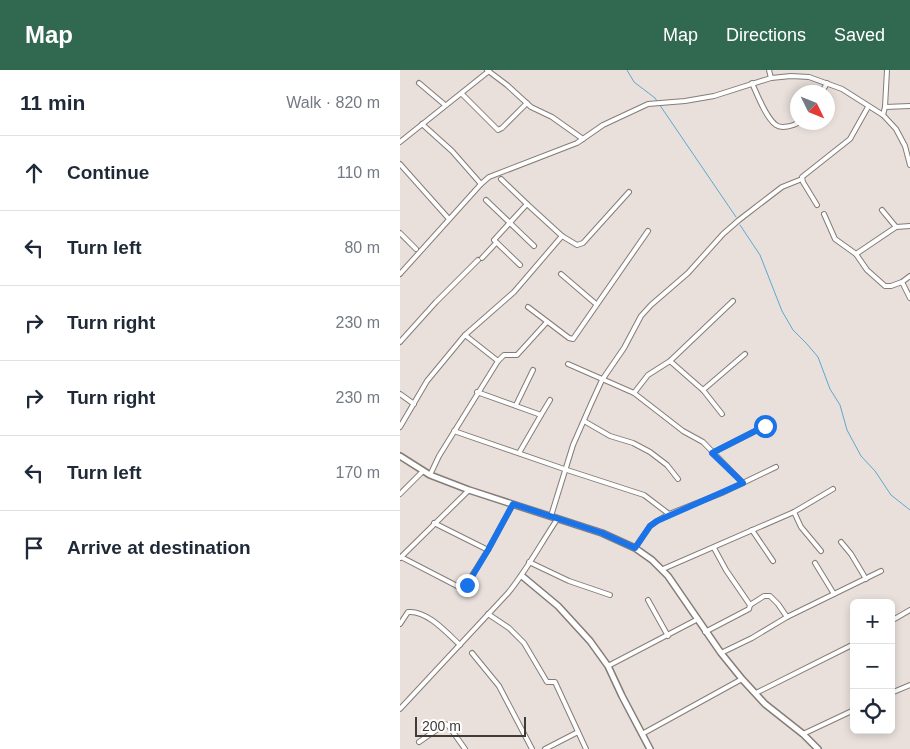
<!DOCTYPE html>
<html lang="en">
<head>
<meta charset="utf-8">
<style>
	body { margin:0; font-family:Helvetica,sans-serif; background:#f6f6f7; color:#1f2937 }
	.controls { position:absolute; right:15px; bottom:15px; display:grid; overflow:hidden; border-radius:8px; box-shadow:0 2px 8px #0003 }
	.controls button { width:45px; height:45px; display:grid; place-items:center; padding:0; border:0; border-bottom:1px solid #e0e1e3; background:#fff; color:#1f2937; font:25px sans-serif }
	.compass { position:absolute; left:390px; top:15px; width:45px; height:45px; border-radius:50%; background:#fff; box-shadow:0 2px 8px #0003; rotate:133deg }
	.scale { position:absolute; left:15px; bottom:12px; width:111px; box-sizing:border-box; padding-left:5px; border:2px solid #3f3b39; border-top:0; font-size:14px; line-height:18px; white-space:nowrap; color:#3f3b39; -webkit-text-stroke:4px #fff; paint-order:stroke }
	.stop { position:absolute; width:15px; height:15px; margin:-11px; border:4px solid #1a73e8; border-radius:50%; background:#fff }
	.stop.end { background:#1a73e8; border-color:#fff; box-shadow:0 1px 5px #0008 }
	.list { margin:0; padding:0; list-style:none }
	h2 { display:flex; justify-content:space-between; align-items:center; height:65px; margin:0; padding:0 20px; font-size:21px }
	h2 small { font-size:16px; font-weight:400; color:#747a83 }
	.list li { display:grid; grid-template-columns:32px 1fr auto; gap:15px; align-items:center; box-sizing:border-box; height:75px; padding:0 20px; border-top:1px solid #e0e1e3 }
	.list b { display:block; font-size:19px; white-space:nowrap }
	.list em { font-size:16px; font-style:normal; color:#747a83 }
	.icon { flex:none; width:28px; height:28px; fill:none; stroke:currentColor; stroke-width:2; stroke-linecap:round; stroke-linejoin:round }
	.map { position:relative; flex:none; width:510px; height:679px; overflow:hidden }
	header { display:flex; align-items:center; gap:30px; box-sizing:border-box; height:70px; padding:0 25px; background:#306850; color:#fff }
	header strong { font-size:24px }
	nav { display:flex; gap:28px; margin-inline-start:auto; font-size:18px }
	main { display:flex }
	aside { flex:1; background:#fff }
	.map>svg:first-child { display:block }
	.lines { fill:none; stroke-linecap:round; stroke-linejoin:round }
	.stream { stroke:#5ba9ce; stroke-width:1 }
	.street-casing { stroke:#857c78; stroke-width:6 }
	.secondary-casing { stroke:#857c78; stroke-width:8 }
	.street { stroke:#fff; stroke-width:4 }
	.secondary { stroke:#fff; stroke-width:5 }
	.route { stroke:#1a73e8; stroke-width:6 }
</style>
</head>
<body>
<header>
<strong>Map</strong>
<nav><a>Map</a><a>Directions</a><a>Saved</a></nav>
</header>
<main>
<aside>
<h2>11 min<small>Walk · 820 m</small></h2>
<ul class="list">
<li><svg class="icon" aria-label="ahead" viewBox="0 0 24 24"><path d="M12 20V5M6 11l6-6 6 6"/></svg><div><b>Continue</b></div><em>110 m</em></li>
<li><svg class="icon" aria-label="left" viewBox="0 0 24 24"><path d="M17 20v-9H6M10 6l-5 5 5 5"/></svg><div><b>Turn left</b></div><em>80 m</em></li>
<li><svg class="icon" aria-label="right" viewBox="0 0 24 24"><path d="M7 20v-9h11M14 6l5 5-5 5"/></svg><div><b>Turn right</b></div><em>230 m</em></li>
<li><svg class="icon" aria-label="right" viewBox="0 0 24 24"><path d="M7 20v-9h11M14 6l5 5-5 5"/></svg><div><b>Turn right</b></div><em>230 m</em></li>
<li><svg class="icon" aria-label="left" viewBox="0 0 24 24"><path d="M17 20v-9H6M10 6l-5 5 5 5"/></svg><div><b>Turn left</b></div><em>170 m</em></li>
<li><svg class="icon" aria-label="arrive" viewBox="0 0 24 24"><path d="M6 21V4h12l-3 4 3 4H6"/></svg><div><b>Arrive at destination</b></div></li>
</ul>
</aside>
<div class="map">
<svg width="510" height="679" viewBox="0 0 510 679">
	<rect width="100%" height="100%" fill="#e9e0db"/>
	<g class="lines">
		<g class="stream">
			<polyline points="227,0 234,12 255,28 336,147"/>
			<polyline points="340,155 360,185 382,241 393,260 407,274 418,287 430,319 440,335 447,360 461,386 475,401 491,425 510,440"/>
		</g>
		<defs>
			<g id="street">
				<polyline points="87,0 107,15 131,37 152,47 183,69"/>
				<polyline points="369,0 371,8"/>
				<polyline points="19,13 45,35"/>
				<path d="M352,13C357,24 366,48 376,55C381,59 394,56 399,52"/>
				<polyline points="422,22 427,13"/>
				<polyline points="62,24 98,60 102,58 127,33"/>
				<polyline points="485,37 510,36"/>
				<polyline points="483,45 485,37 487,0"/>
				<polyline points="22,54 52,81 81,114"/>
				<polyline points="0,72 89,1"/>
				<polyline points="0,94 49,149"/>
				<polyline points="101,109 127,134"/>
				<polyline points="86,130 134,176"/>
				<polyline points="417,135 403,112 402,107 450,69 468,37"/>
				<polyline points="482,140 496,157 510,156"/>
				<polyline points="424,144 435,169 456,184 496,157"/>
				<polyline points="0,163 16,179"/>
				<polyline points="456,184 467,200 485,216 491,216 502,212"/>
				<polyline points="82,188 96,173"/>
				<polyline points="120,195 94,170 127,134 162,166"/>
				<polyline points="0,204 81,114 89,107 177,73 203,55 248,34 285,31 314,26 371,8 391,6 409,7 442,19 483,45 496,59 505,76 510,95"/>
				<polyline points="161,204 196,234"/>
				<polyline points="510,206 502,212 510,228"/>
				<polyline points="128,237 169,268 173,269 248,161"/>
				<polyline points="65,265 98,291"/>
				<polyline points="0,272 36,232 78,190"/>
				<polyline points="270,291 303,320 322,344"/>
				<polyline points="168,294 234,323 283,361 303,372 343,413"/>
				<polyline points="303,320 345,284"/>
				<polyline points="77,322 141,345 119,383"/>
				<polyline points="234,323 248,305 270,291 333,231"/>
				<polyline points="0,324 14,334"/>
				<polyline points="116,335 133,300"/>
				<polyline points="141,345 150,330"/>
				<polyline points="184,351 210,366 233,373 250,382 267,395 278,409"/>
				<polyline points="0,357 27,311 65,265 114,222 162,166 177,175 183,173 229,122"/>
				<polyline points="54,361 167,400 244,425 269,444"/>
				<polyline points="312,383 365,356"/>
				<polyline points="30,405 39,386 98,291 104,285 117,285 147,252"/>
				<polyline points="0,424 23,401"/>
				<polyline points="394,442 401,457 421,481"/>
				<polyline points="151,446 173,375 191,334 202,310 224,278 241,246 251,235 288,203 323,164 339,150 382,117 402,109"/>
				<polyline points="34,453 88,480"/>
				<polyline points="352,460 373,491"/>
				<polyline points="441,472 451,484 466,509"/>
				<polyline points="235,478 250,456 257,451 269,444 322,423 376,397"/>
				<polyline points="1,487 59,517 64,518 88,480 113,434"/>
				<polyline points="0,488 69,420"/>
				<polyline points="129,492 169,511 210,525"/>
				<polyline points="415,493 434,524"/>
				<polyline points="263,499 394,442 433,419"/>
				<polyline points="248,530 268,566"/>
				<polyline points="350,535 364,526 370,526 378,534 387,547"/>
				<polyline points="88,544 109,558 124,573 147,612 155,612 186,679"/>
				<polyline points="491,551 510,540"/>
				<path d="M0,554L8,542C27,540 47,563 60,575"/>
				<polyline points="305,562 349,539 350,535 326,500 314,478"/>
				<polyline points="72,583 99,616 132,679"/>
				<polyline points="321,583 352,568 387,547 481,501"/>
				<polyline points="208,596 298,549"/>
				<polyline points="356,623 454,574"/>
				<polyline points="491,623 510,615"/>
				<path d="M0,639L108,523C127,500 141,473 158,448"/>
				<polyline points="242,664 342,609"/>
				<polyline points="403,664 454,640"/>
				<polyline points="19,672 45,654 48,655 65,679"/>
				<polyline points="145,679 178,662"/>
			</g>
			<g id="secondary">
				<polyline points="0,386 30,405 69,420 202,463 235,478 252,490 268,506 321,583 342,609 365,634 403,664 418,679"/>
				<polyline points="122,506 158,536 190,571 208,596 222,626 250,679"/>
			</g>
		</defs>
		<use href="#street" class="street-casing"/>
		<use href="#secondary" class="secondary-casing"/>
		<use href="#street" class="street"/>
		<use href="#secondary" class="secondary"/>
	</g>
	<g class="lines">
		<polyline class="route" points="67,515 88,480 113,434 202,463 235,478 250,456 257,451 343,413 312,383 365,356"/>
	</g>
</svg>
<div class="controls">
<button>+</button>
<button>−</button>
<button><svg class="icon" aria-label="locate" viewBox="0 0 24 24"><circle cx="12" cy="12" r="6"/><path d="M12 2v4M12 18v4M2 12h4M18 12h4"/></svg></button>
</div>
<svg class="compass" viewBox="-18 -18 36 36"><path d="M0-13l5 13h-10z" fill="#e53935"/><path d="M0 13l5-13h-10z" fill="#747a83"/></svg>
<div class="scale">200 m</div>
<div class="stop" style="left:365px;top:356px"></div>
<div class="stop end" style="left:67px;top:515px"></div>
</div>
</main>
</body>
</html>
